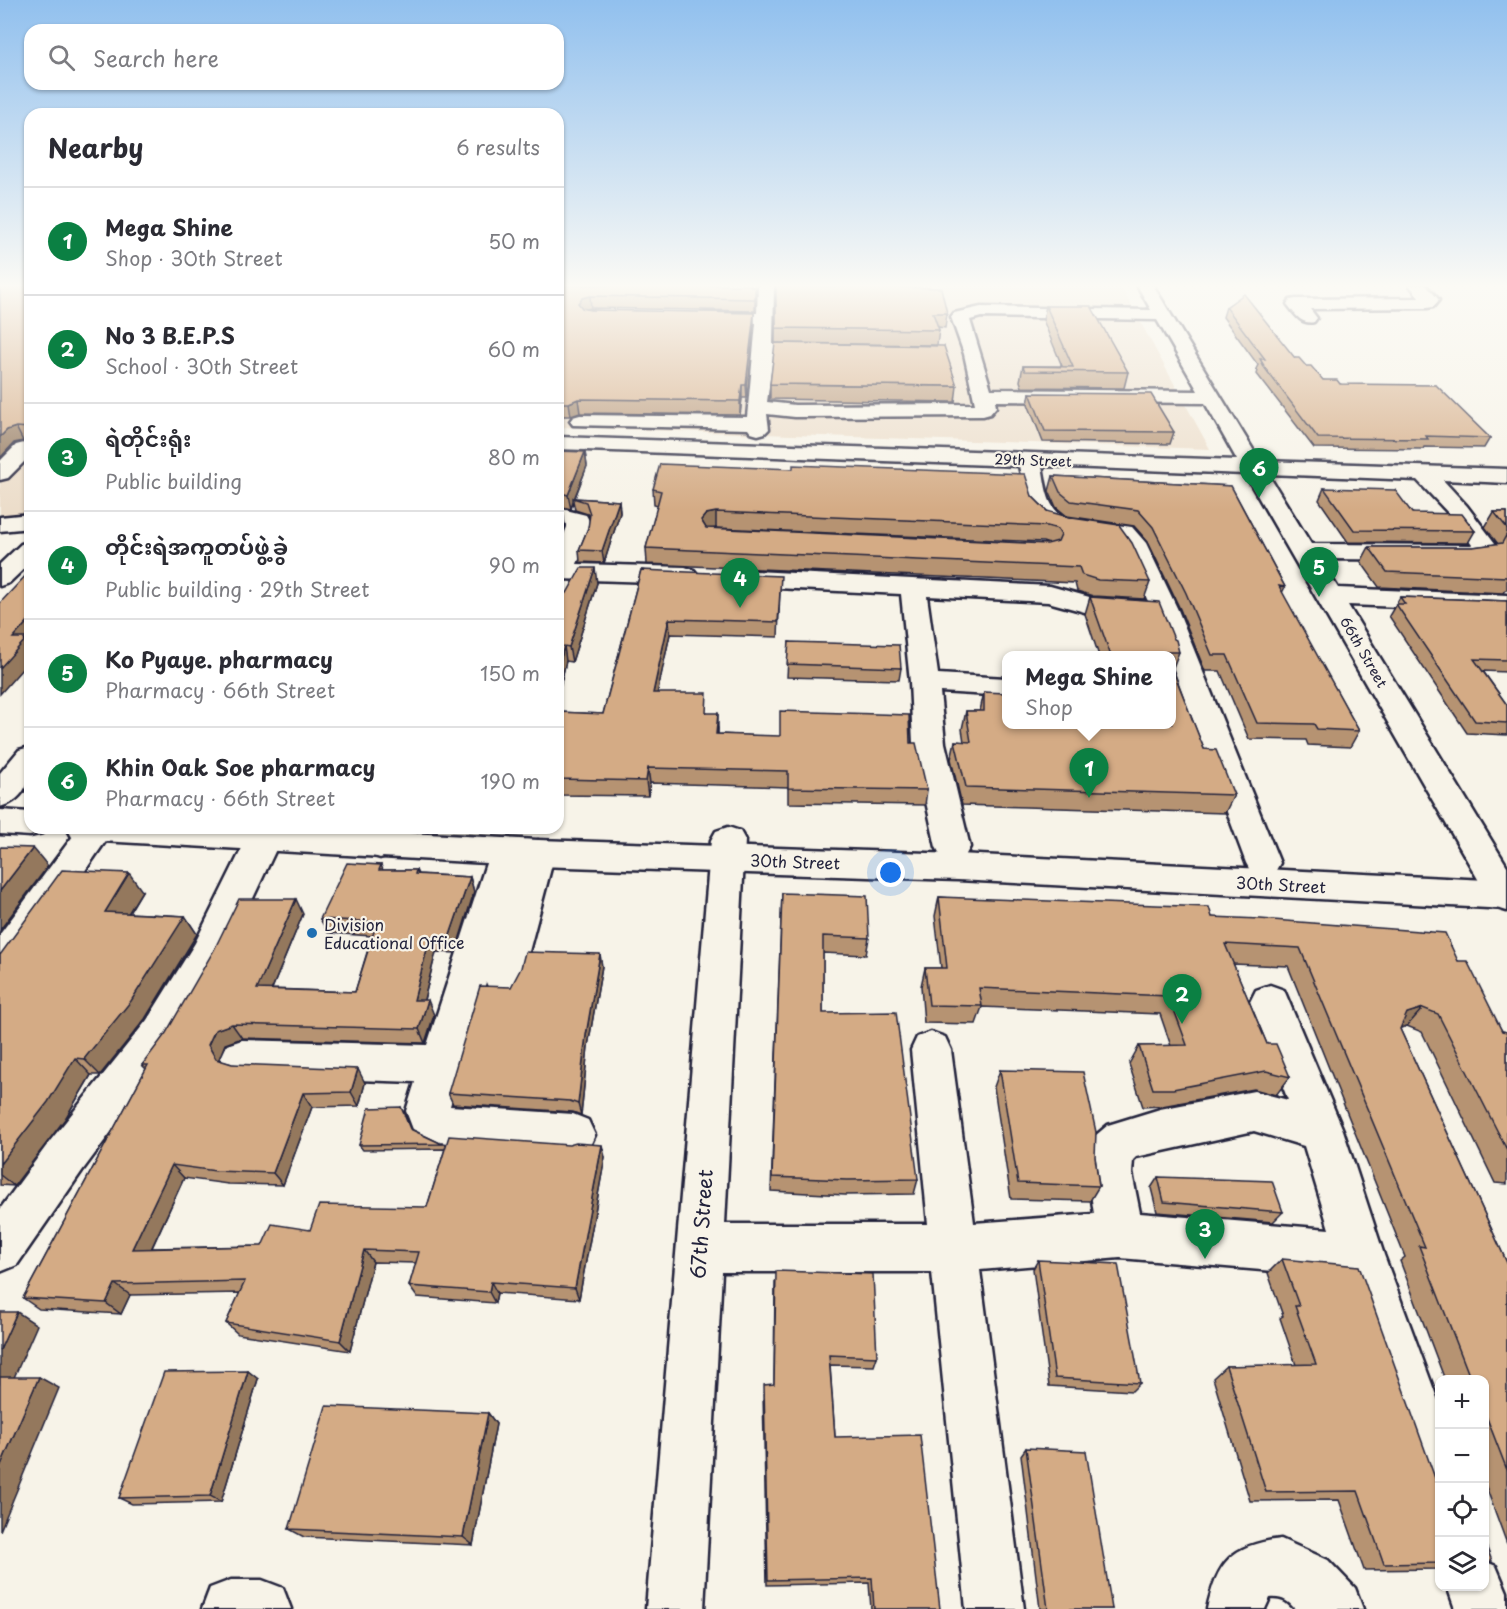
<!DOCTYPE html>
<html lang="en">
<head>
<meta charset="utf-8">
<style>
	body { margin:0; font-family:"Playpen Sans","Noto Sans Myanmar",sans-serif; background:#f7f7f7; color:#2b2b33 }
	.controls { position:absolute; right:18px; bottom:18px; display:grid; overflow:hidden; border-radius:12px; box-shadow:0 2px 4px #0004 }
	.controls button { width:54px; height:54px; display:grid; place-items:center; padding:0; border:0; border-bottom:2px solid #e1e1e2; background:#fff; color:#2b2b33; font:30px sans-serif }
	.you { position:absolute; left:891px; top:873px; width:21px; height:21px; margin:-15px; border:4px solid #fff; border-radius:50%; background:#1a73e8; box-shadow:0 0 0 9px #1a73e833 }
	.badge { display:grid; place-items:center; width:39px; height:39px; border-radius:50%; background:#0b8043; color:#fff; font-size:20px; font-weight:700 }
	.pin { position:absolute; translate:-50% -50px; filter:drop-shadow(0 2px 3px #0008) }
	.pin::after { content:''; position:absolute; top:32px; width:21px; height:18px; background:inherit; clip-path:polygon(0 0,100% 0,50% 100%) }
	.popup { position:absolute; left:1002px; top:651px; width:174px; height:78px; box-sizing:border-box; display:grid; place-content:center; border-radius:12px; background:#fff; filter:drop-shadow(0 2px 4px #0005); font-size:20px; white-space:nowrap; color:#7c7c81 }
	.popup b { font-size:22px; color:#2b2b33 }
	.popup::after { content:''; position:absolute; left:50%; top:100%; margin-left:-12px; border:12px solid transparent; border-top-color:#fff }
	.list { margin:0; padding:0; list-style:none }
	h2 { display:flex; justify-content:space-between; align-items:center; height:78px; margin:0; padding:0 24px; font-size:26px }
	h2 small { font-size:20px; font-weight:400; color:#7c7c81 }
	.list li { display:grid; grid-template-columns:39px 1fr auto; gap:18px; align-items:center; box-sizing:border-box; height:108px; padding:0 24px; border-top:2px solid #e1e1e2 }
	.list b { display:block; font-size:22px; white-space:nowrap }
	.list p { margin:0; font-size:20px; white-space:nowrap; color:#7c7c81 }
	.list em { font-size:20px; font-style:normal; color:#7c7c81 }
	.icon { flex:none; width:33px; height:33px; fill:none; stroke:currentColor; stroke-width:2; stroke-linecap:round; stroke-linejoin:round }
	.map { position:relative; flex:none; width:1507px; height:1609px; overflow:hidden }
	.search { position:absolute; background:#fff; box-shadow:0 2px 4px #0004; left:24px; top:24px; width:540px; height:66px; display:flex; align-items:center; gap:15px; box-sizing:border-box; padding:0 21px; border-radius:18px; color:#7c7c81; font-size:22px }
	.panel { position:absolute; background:#fff; box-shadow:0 2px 4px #0004; left:24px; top:108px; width:540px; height:726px; border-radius:18px }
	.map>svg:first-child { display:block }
	.built { fill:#ecddca }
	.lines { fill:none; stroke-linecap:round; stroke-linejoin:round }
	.minor-casing { stroke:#22223b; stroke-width:5 }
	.major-casing { stroke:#22223b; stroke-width:5 }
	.minor { fill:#f7f3e8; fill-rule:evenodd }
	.major { fill:#f7f3e8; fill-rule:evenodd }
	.wall { fill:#b69372; stroke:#22223b; stroke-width:1.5; fill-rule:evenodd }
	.shaded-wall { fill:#94785d; stroke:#22223b; stroke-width:1.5 }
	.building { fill:#d4ab85; stroke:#22223b; stroke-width:1.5; fill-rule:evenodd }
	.poi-dot { fill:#1f6fb2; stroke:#f7f3e8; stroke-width:2 }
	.labels { text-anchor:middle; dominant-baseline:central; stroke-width:4.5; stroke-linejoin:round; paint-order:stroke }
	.far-street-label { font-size:14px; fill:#22223b; stroke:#f7f3e8 }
	.street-label { font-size:16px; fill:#22223b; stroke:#f7f3e8 }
	.poi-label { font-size:16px; fill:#22223b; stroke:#f7f3e8; text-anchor:start }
	.near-street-label { font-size:20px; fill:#22223b; stroke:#f7f3e8 }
</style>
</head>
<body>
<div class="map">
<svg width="1507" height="1609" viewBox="0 0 1507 1609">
	<rect width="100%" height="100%" fill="#f7f3e8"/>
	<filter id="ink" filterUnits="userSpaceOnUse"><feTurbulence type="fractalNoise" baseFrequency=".0167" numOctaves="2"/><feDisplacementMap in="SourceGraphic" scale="12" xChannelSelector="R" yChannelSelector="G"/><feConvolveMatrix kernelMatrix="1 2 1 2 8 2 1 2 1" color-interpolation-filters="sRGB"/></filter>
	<g filter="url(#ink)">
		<g class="built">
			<polygon points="558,285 1120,285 1210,449 558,427"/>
			<rect x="0" y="341" width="30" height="184"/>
		</g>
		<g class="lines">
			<defs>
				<g id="minor">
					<path d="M758,285H774L773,345H819L826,347L828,351L826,355L819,357L773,356L767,402L795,405L975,404L964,354L951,317L954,313L981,307L1151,310L1137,285H1153L1260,461L1507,469V483L1443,480L1467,506L1498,547L1493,556L1464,560L1320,559L1338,588L1507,595V611L1348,605L1507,866V911L1494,907L1245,474L1042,466C1046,486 1046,508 1066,518L1132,527L1146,543L1178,610L1280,863L1275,872L1263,876L1251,872L1246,863L1172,664V656H1169L1154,617L1092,614L1048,602L927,596L938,674L1006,678V696L940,692L945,743L970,847L965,856L953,860L941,856L936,847L913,743L910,682L901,594L737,586L728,583L724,578L728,573L737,570L1050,586L1093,598L1148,601C1142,588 1127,545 1116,539C1109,535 1096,536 1088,535C1030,527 1031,521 1019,466L558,449V437L1237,460L1205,403L995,401L996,407L990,414L983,416L795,417L767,414L769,429L765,433L758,435L751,433L748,429L573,425L570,421L573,417L580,415L747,417L756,323L708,322L702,321L699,317L702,313L708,312L757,313ZM981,317L1157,320L1198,391L991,389L970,320ZM1268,474L1417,480L1451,516L1472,545L1311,544Z"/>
					<path d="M1409,285H1426L1439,300L1433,307L1427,308L1310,309L1317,318L1314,322C1301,325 1295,314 1287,304L1290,300L1296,299L1420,298Z"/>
					<polygon points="24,443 30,445 30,456 8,478 0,480 0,461 16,445"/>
					<path d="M558,508L586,515C596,529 583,549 577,564L685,567L694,570L698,575L694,580L685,583L558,579V549L567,527V524L558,522Z"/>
					<polygon points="30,514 30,528 0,531 0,517"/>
					<polygon points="30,542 30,563 9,583 0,586 0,564 21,544"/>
					<path d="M30,747C30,774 31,798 0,807V773L19,750Z"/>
					<path d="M728,827L740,831L745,840L725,1224H928L911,1050L917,1037L931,1032L945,1037L951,1050L974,1223L1094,1214L1088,1173L1089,1151L1095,1136L1108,1125L1160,1109L1254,1091L1288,1100L1250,1002L1256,990L1270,985L1284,990L1343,1130L1384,1255L1440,1406V1509L1421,1501L1413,1482L1344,1277L1120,1258L980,1270L1024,1609H966L932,1272H722L704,1609H646L711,840L716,831ZM1254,1131L1304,1146L1329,1229L1140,1213L1132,1173L1133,1160L1136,1157Z"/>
					<polygon points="79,828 114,829 13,974 0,979 0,934"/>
					<polygon points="252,828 286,828 222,964 175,1046 82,1171 17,1265 0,1272 0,1209 50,1141 147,1020 195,943"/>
					<polygon points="372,828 406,828 392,854 380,858 368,854 363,845"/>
					<polygon points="507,838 519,842 523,849 526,844 538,840 550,844 555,853 522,978 517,989 503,994 489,989 486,982 450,1106 573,1114 588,1120 595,1135 588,1150 573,1156 444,1146 414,1132 406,1111 415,1082 242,1076 227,1071 221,1058 227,1045 242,1040 427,1045 490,851 495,842"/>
					<path d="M1281,1539L1328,1560L1355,1588L1363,1609H1295C1287,1600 1282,1597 1270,1598L1265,1609H1207C1217,1561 1232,1545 1281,1539Z"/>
					<polygon points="1484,1561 1496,1566 1507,1592 1507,1609 1455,1609 1447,1586 1484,1586"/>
					<polygon points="231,1580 262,1580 283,1588 291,1609 202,1609 210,1588"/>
				</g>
				<g id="major">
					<polygon points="0,810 30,812 30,828 45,828 42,833 30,836 0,834"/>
					<polygon points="67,828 315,828 538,840 958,854 1507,881 1507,909 958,880 538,866 84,840 72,837"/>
				</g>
			</defs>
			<use href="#minor" class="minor-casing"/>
			<use href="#major" class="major-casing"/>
			<use href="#minor" class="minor"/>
			<use href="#major" class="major"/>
		</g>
		<g class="wall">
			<polygon points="30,285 30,441 23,441 14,443"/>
			<polygon points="558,285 755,287 755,311 591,308 585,309 754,325 747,398 742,398 740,415 580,413 571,416 558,416"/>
			<polygon points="776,285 947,313 945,328 938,327 939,330 937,345 775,343"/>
			<polygon points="1046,306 1128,372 1124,388 1022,387 1020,381 1023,366 1062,366 1043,320"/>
			<polygon points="1226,307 1295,358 1323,380 1340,384 1490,438 1484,448 1424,447 1423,449 1314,448 1257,374 1258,371 1256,369 1258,365 1223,317"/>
			<polygon points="770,384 957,386 955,402 770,399"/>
			<polygon points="1030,393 1174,432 1170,444 1043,442 1028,404"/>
			<polygon points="558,451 585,452 587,466 575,498 619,501 620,513 604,563 580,562 579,550 588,528 590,519 588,514 575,510 573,501 571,509 558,506"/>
			<polygon points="1053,476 1231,486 1285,587 1282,593 1359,731 1350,747 1308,745 1306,740 1249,739 1220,671 1205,671 1180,609 1148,542 1134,526 1067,516 1056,507 1049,491"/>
			<polygon points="1324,488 1412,513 1475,531 1468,543 1348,542 1319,500"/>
			<path d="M653,489L1032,496L1047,511L1150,582L1144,599L1093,596L1077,591L1075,583L647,564L646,548L658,505L654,504ZM716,528L1043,542L1049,544H1047L712,529Z"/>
			<polygon points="1494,512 1507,512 1507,590 1505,590 1503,593 1379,587 1361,562 1369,547 1473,547 1498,544 1485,527"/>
			<polygon points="641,570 780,590 778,637 670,634 657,693 707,713 718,728 718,734 910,743 927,790 925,805 788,803 788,787 650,783 648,796 558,795 558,712 603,714"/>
			<polygon points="597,583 572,662 566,661 558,695 558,595 567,593"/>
			<polygon points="1090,597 1179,652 1172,670 1204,749 1234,795 1225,813 962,805 951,759 955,741 964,742 962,729 966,711 980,711 984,692 1172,724 1172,656 1099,656 1085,614"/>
			<polygon points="1400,597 1507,601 1507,672 1483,671 1507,705 1507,735 1467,733 1389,616"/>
			<polygon points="789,642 901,668 899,680 787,677"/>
			<polygon points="381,865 383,870 416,870 418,874 470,877 474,892 455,953 436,952 424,1000 434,1015 425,1043 242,1038 225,1044 219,1059 220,1061 232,1064 365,1083 359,1106 312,1107 283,1185 228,1184 184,1178 152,1248 262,1246 310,1230 427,1207 445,1149 363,1150 359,1145 401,1107 411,1129 440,1143 605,1157 579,1299 497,1293 495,1303 417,1297 409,1286 416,1263 373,1262 350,1351 238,1334 226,1323 240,1293 130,1295 121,1314 39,1309 23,1298 146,1069 142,1065 303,914 272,989 355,992 372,936 328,933 320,919"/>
			<polygon points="142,891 129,913 185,916 197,934 145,1019 100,1075 91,1075 65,1119 14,1186 0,1185 0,955"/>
			<polygon points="782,893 869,938 866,955 823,953 823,1013 918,1179 914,1194 845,1195 771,1191"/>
			<polygon points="939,897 1212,917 1458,961 1502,1031 1507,1032 1507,1184 1495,1183 1422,1032 1407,1026 1400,1028 1400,1029 1507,1263 1507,1544 1485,1484 1485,1380 1445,1380 1400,1261 1405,1257 1288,966 1233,964 1267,1044 1290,1077 1276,1095 1254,1089 1162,1106 1143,1107 1129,1064 1139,1046 1171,1046 1160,1014 982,1007 976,1024 924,1023 921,986 925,968 941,968 935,916"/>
			<polygon points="602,966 588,1046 581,1115 573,1112 453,1104 448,1093 511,987"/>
			<polygon points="1000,1070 1095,1157 1099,1186 1090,1201 1011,1199 994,1087"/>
			<polygon points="1158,1177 1283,1212 1273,1222 1157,1212 1151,1188"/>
			<polygon points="1282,1259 1440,1492 1440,1569 1364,1570 1339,1500 1250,1501 1213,1378 1226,1366 1296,1365 1280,1318 1283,1316 1268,1273"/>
			<polygon points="1038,1260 1140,1383 1132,1391 1049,1386 1033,1269"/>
			<polygon points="775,1282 877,1357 874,1366 830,1365 835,1437 940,1609 871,1609 869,1583 767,1585 763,1394 774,1384"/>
			<polygon points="248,1371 258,1379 221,1502 132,1504 119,1498"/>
			<polygon points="488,1413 496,1424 473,1545 304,1537 289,1529"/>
			<polygon points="1026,1448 1112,1609 1040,1609 1021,1455"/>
		</g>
		<g class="shaded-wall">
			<polygon points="590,296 591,308 583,310 578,303 582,298"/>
			<polygon points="754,313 754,325 747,398 746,385"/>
			<polygon points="742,385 742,398 740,415 740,401"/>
			<polygon points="578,399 580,413 571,416 569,403"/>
			<polygon points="16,427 23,441 14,443 0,458 0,437 7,430"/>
			<polygon points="585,452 587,466 574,499 573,498 573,501 571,509 568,495"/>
			<polygon points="619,501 620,513 604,563 602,551"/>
			<polygon points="563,511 565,526 558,543 558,523"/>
			<polygon points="716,512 716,528 707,530 701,520 706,514"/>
			<polygon points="595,568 597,583 572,662 569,647"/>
			<polygon points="30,619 30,660 0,694 0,668 13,638"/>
			<polygon points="669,619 670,634 654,709 653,693"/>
			<polygon points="564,646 566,661 558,695 558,669"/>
			<polygon points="718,713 718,728 717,750 716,734"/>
			<polygon points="648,768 650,783 648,796 646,781"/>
			<polygon points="33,848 48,866 0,930 0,891"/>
			<polygon points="129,873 142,891 118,930 105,912"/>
			<polygon points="470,877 474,892 455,953 449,938"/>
			<polygon points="296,899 303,914 266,1003 257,989"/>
			<polygon points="185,916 197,934 145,1019 100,1075 84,1059"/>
			<polygon points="430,937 436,952 420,1015 414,1000"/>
			<polygon points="600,954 602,966 588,1046 581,1115 578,1104 586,1035"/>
			<polygon points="428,1000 434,1015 425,1043 419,1029"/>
			<polygon points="1423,1008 1407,1026 1391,1031 1407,1013"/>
			<polygon points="232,1024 242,1038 225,1044 219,1059 226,1073 216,1059 208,1045 215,1030"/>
			<polygon points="75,1058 91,1075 65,1119 14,1186 0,1175 0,1164"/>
			<polygon points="358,1069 365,1083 359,1106 351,1092"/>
			<polygon points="303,1093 312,1107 283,1185 273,1173"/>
			<polygon points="602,1145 605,1157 579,1299 575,1288"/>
			<polygon points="172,1165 184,1178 146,1260 132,1249"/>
			<polygon points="364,1250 373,1262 350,1351 340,1341"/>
			<polygon points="491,1282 497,1293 495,1303 489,1292"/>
			<polygon points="115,1284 130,1295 121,1314 106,1303"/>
			<polygon points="17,1312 37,1325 9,1389 0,1384 0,1350"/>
			<polygon points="248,1371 258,1379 221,1502 210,1496"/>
			<polygon points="39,1377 59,1388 0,1531 0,1467"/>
			<polygon points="488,1413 496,1424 473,1545 463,1537"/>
		</g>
		<g class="building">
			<polygon points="0,285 30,285 30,428 16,427 7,430 0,437"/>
			<polygon points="558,285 751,285 751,287 755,287 755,299 590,296 582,298 578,303 582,308 590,310 754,313 746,385 742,385 740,401 578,399 569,403 558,403"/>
			<polygon points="776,285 941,288 947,313 933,313 939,330 776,328"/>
			<polygon points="1244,294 1295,358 1299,358 1306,366 1311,366 1323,380 1337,380 1340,384 1436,385 1490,438 1426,436 1428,439 1318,438 1261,363 1263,364 1260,359 1265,359 1226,307"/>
			<polygon points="1046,306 1091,306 1128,372 1025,371 1023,366 1073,367"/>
			<polygon points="775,343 944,346 957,386 770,384"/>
			<polygon points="1030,393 1151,394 1174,432 1045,431"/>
			<polygon points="558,451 585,452 568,495 558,492"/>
			<path d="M660,464L793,469V465L1025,474L1032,496L1047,511L1072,518L1119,525L1132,543L1150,582L1098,580L1082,575L1079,567L646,548L661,491L653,489ZM716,512L1047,526L1058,529L1061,534L1058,541L1047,544L706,528L701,520L706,514Z"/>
			<polygon points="1053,476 1231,486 1285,587 1279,586 1359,731 1317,729 1314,724 1257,723 1227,655 1212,655 1186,593 1153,527 1138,510 1071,501 1060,492"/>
			<polygon points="1324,488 1395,490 1412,513 1462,514 1475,531 1354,530"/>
			<polygon points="573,498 619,501 602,551 579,550 588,528 590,514 586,502"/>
			<polygon points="558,510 563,511 558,523"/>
			<polygon points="1494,512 1507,512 1507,528"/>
			<polygon points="1507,534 1507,577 1387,572 1369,547 1473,547 1502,543"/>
			<polygon points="581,568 595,568 569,647 564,646 558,669 558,595 567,593"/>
			<polygon points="641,570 781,576 778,622 669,619 653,693 707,693 706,713 718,713 716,734 780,736 780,711 909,715 910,743 916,743 927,790 788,788 788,771 648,768 646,781 558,779 558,712 603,714"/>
			<polygon points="30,571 30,619 13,638 27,638 0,668 0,603"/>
			<polygon points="1090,597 1159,602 1174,639 1176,640 1179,652 1165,652 1167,656 1111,656"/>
			<polygon points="1400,597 1507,601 1507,660 1474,659 1507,705 1507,723 1475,721 1396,604 1405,604"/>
			<polygon points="789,642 899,645 901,668 787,664"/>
			<polygon points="1172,668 1204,749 1216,750 1234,795 966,787 955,741 971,742 966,711 984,711 984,692 1006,693 1006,724 1172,724"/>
			<polygon points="1,847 33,848 0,891 0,848"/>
			<polygon points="347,863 381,865 379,870 416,870 415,874 470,877 449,938 430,937 414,1000 428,1000 419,1029 232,1024 215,1030 208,1045 216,1059 232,1064 358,1069 351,1092 303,1093 273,1173 216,1171 172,1165 132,1249 262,1246 272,1224 310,1230 319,1205 427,1207 449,1136 569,1145 576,1143 602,1145 575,1288 491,1282 489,1292 409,1286 419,1252 364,1250 340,1341 226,1323 245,1281 115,1284 106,1303 23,1298 148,1065 142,1065 166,1033 214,950 239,899 296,899 257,989 355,992 377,922 320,919"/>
			<polygon points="62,870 129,873 105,912 185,916 131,1001 84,1059 75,1058 48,1102 0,1164 0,955"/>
			<polygon points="782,893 867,896 869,938 823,936 823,1013 896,1012 918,1179 847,1180 772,1177"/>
			<polygon points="939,897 1209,907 1212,917 1260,919 1445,933 1458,961 1467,961 1502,1031 1507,1032 1507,1150 1438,1014 1423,1008 1407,1013 1400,1029 1507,1263 1507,1470 1485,1413 1485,1380 1471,1380 1419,1246 1425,1247 1300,948 1225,944 1267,1044 1276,1044 1290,1077 1266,1071 1173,1089 1153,1089 1139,1046 1187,1045 1169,996 979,988 982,1006 929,1005 925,968 947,968"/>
			<polygon points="525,952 600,954 586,1035 578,1104 570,1101 448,1093 480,986 511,987 521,968"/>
			<polygon points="1000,1070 1083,1072 1096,1132 1095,1157 1099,1186 1018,1183"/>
			<polygon points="401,1107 410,1129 440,1143 446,1144 359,1145 369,1108"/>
			<polygon points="1158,1177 1272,1181 1283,1212 1164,1202"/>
			<polygon points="1282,1259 1359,1266 1440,1492 1440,1563 1384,1564 1358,1491 1266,1492 1226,1366 1316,1364 1295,1306 1299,1306"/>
			<polygon points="1038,1260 1118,1264 1140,1383 1055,1378"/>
			<polygon points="776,1271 873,1274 877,1357 829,1355 835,1437 920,1435 940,1609 874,1609 872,1578 768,1580 764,1385 774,1384"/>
			<polygon points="0,1312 17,1312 0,1350"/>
			<polygon points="248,1371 210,1496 119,1498 164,1372"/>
			<polygon points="0,1377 39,1377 0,1467"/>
			<polygon points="326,1406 488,1413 463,1537 289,1529"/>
			<polygon points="1026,1448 1086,1451 1112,1609 1048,1609"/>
			<polygon points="1485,1543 1492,1561 1485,1562"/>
		</g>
	</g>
	<linearGradient id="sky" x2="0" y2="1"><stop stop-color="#91c0ee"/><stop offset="0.56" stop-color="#fbfaf5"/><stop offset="1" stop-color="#fbfaf5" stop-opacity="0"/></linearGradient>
	<rect width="1507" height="510" fill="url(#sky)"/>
	<circle class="poi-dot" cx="312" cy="933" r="6"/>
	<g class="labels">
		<g class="far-street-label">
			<text transform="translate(1033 460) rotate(2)">29th Street</text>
			<text transform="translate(1364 652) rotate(60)">66th Street</text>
		</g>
		<g class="street-label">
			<text transform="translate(795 861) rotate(2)">30th Street</text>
			<text transform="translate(1281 884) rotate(3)">30th Street</text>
		</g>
		<g class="poi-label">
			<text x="324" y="924">Division<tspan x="324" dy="18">Educational Office</tspan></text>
		</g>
		<g class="near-street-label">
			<text transform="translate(701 1224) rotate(-86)">67th Street</text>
		</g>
	</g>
</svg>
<div class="controls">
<button>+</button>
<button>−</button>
<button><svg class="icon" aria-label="locate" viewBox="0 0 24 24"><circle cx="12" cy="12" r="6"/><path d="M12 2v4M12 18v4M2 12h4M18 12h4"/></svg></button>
<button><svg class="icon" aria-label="layers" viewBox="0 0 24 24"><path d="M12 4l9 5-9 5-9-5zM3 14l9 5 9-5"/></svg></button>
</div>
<div class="you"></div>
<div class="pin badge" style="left:1089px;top:798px">1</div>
<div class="popup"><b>Mega Shine</b>Shop</div>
<div class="pin badge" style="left:1182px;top:1024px">2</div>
<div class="pin badge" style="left:1205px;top:1259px">3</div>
<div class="pin badge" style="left:740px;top:608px">4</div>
<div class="pin badge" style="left:1319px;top:597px">5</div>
<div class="pin badge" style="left:1259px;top:498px">6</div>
<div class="search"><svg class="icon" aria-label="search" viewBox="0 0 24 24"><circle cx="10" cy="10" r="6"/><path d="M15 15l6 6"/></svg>Search here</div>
<section class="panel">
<h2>Nearby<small>6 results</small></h2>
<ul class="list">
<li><span class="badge">1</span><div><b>Mega Shine</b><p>Shop · 30th Street</p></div><em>50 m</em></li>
<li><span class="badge">2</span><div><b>No 3 B.E.P.S</b><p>School · 30th Street</p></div><em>60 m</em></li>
<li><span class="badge">3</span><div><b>ရဲတိုင်းရုံး</b><p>Public building</p></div><em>80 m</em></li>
<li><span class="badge">4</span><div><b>တိုင်းရဲအကူတပ်ဖွဲ့ခွဲ</b><p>Public building · 29th Street</p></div><em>90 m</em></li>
<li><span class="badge">5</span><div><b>Ko Pyaye. pharmacy</b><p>Pharmacy · 66th Street</p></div><em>150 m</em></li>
<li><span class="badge">6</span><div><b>Khin Oak Soe pharmacy</b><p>Pharmacy · 66th Street</p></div><em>190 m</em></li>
</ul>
</section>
</div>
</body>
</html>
